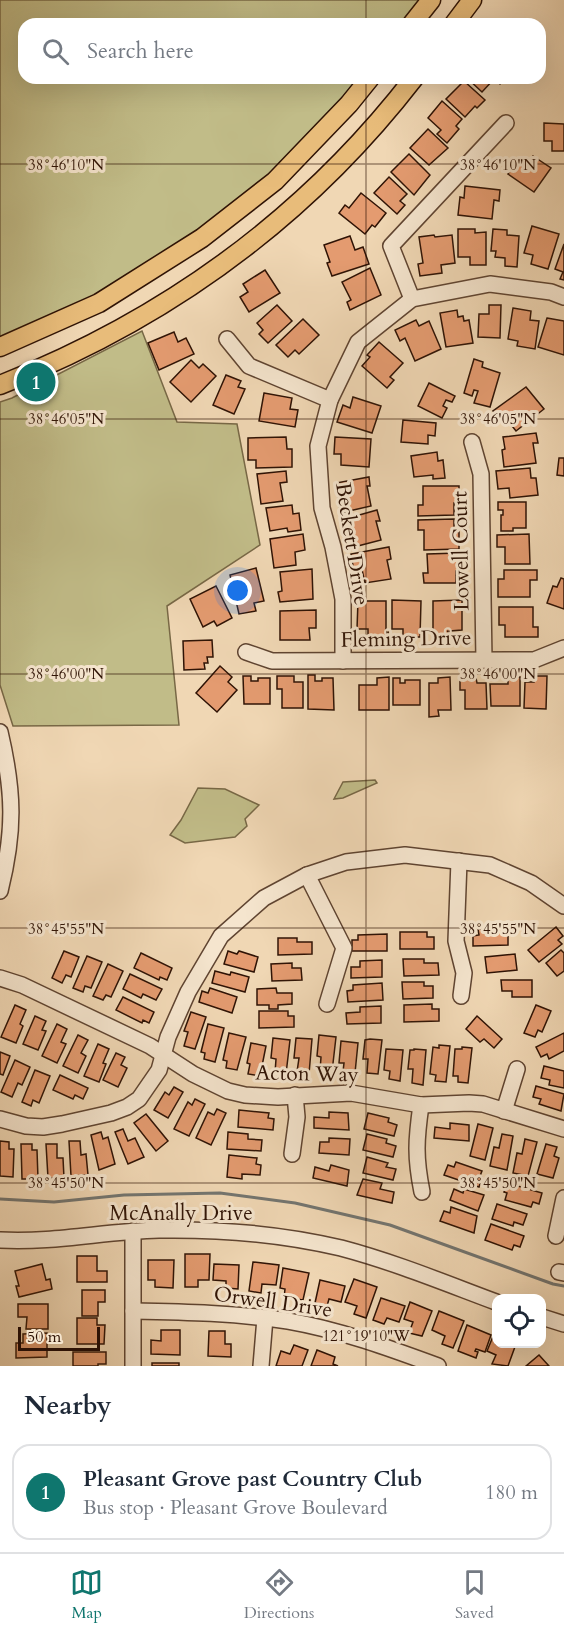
<!DOCTYPE html>
<html lang="en">
<head>
<meta charset="utf-8">
<style>
	body { margin:0; font-family:Cardo,serif; background:#f6f6f7; color:#1f2937 }
	.controls { position:absolute; right:18px; bottom:18px; display:grid; overflow:hidden; border-radius:12px; box-shadow:0 6px 24px #0002 }
	.controls button { width:54px; height:54px; display:grid; place-items:center; padding:0; border:0; border-bottom:2px solid #e0e1e3; background:#fff; color:#1f2937; font:30px sans-serif }
	.scale { position:absolute; left:18px; bottom:15px; width:82px; box-sizing:border-box; padding-left:6px; border:3px solid #2f1305; border-top:0; font-size:16px; line-height:21px; white-space:nowrap; color:#2f1305; -webkit-text-stroke:4px #f5e5ce; paint-order:stroke }
	.you { position:absolute; left:238px; top:591px; width:21px; height:21px; margin:-15px; border:4px solid #fff; border-radius:50%; background:#1a73e8; box-shadow:0 0 0 9px #1a73e833 }
	.badge { display:grid; place-items:center; width:39px; height:39px; border-radius:50%; background:#0f766e; color:#fff; font-size:20px; font-weight:700 }
	.pin { position:absolute; translate:-50% -50%; border:3px solid #fff; box-shadow:0 2px 6px #0006 }
	.list { margin:0; padding:0; list-style:none }
	h2 { display:flex; justify-content:space-between; align-items:center; height:78px; margin:0; padding:0 24px; font-size:26px }
	h2 small { font-size:20px; font-weight:400; color:#747a83 }
	.list li { display:grid; grid-template-columns:39px 1fr auto; gap:18px; align-items:center; box-sizing:border-box; height:96px; margin:0 12px 12px; padding:0 12px; border:2px solid #e0e1e3; border-radius:18px }
	.list b { display:block; font-size:22px; white-space:nowrap }
	.list p { margin:0; font-size:20px; white-space:nowrap; color:#747a83 }
	.list em { font-size:20px; font-style:normal; color:#747a83 }
	.icon { flex:none; width:33px; height:33px; fill:none; stroke:currentColor; stroke-width:2; stroke-linecap:round; stroke-linejoin:round }
	.map { position:relative; flex:none; width:564px; height:1366px; overflow:hidden }
	.search { position:absolute; background:#fff; box-shadow:0 6px 24px #0002; left:18px; right:18px; top:18px; height:66px; display:flex; align-items:center; gap:15px; box-sizing:border-box; padding:0 21px; border-radius:18px; color:#747a83; font-size:22px }
	.sheet { height:186px; background:#fff }
	nav { display:flex; justify-content:space-around; align-items:center; box-sizing:border-box; height:84px; border-top:2px solid #e0e1e3; background:#fff; font-size:16px; color:#747a83 }
	nav a { display:grid; justify-items:center; gap:3px }
	nav .on { color:#0f766e }
	.map>svg:first-child { display:block }
	.green { fill:#c1bc88; stroke:#786846; stroke-width:1.5 }
	.lines { fill:none; stroke-linecap:round; stroke-linejoin:round }
	.stream { stroke:#737570; stroke-width:3 }
	.building { fill:#e49b70; stroke:#2f1305; stroke-width:1.5 }
	.minor-casing { stroke:#5f4431; stroke-width:18 }
	.major-casing { stroke:#2f1305; stroke-width:21 }
	.minor { stroke:#f5e5ce; stroke-width:15 }
	.major { stroke:#e8bc7a; stroke-width:18 }
	.ticks { fill:none; stroke:#2f1305; stroke-width:1.5; stroke-opacity:0.45 }
	.labels { text-anchor:middle; dominant-baseline:central; stroke-width:6; stroke-linejoin:round; paint-order:stroke }
	.street-label { font-size:21px; fill:#2f1305; stroke:#f5e5ce }
	.ticks-label { font-size:15px; text-anchor:middle; fill:#2f1305; stroke:#f5e5ce; stroke-width:6; stroke-linejoin:round; paint-order:stroke }
</style>
</head>
<body>
<div class="map">
<svg width="564" height="1366" viewBox="0 0 564 1366">
	<rect width="100%" height="100%" fill="#f0d7b4"/>
	<filter id="stains"><feTurbulence type="fractalNoise" baseFrequency=".00333" numOctaves="4"/><feColorMatrix values="0 0 0 0 .2 0 0 0 0 .09 0 0 0 0 .02 0 0 0 .5 -.17"/></filter>
	<radialGradient id="worn" r=".72"><stop offset=".6" stop-color="#630" stop-opacity="0"/><stop offset="1" stop-color="#630" stop-opacity=".3"/></radialGradient>
	<g class="green">
		<polygon points="0,0 420,0 403,24 24,24 24,78 362,78 271,173 197,233 117,285 0,341"/>
		<polygon points="142,331 177,422 237,424 260,545 167,606 179,725 13,726 0,685 0,402 12,398"/>
		<polygon points="375,780 377,783 343,798 334,799 343,782"/>
		<polygon points="198,788 225,789 259,805 245,819 247,826 235,837 185,843 170,835 181,820"/>
	</g>
	<g class="lines">
		<polyline class="stream" points="0,1199 54,1202 124,1195 220,1193 295,1203 390,1225 553,1284 564,1286"/>
	</g>
	<g class="building">
		<polygon points="467,78 505,78 500,84 494,79 482,92"/>
		<polygon points="464,81 485,100 477,108 475,106 465,117 446,99"/>
		<polygon points="442,101 462,119 456,126 459,129 447,143 437,134 441,130 428,118"/>
		<polygon points="544,123 564,124 564,151 552,151 552,141 544,141"/>
		<polygon points="428,129 448,148 429,165 410,148"/>
		<polygon points="409,154 430,175 414,195 391,172"/>
		<polygon points="533,156 551,168 534,192 508,174 518,159 526,165"/>
		<polygon points="389,177 407,194 400,201 405,205 397,214 374,193"/>
		<polygon points="465,186 500,190 499,201 494,200 492,219 458,215 460,197 464,198"/>
		<polygon points="361,193 386,213 375,227 372,225 365,234 339,213 345,205 349,208"/>
		<polygon points="532,226 559,234 548,269 531,264 533,255 524,253"/>
		<polygon points="458,229 475,229 475,233 486,232 486,265 470,265 470,257 458,257"/>
		<polygon points="493,229 507,230 507,235 519,236 517,267 505,266 505,258 495,257 496,251 491,251"/>
		<polygon points="434,235 435,237 452,235 455,263 441,265 442,273 420,276 418,264 423,263 419,237"/>
		<polygon points="350,236 355,250 363,247 369,264 332,276 327,263 330,262 324,245"/>
		<polygon points="564,244 564,280 560,279 563,272 555,269"/>
		<polygon points="370,268 381,295 350,310 347,302 351,300 342,282"/>
		<polygon points="265,270 280,293 249,312 240,297 248,292 243,284"/>
		<polygon points="277,305 292,321 268,343 259,334 263,330 257,323"/>
		<polygon points="489,305 501,305 500,338 478,337 479,314 489,314"/>
		<polygon points="513,308 531,311 530,320 539,321 535,349 517,346 518,341 508,339"/>
		<polygon points="457,310 458,317 463,316 464,321 469,320 473,343 446,347 440,313"/>
		<polygon points="547,318 564,321 564,355 538,347"/>
		<polygon points="303,319 319,335 299,354 295,350 288,357 276,345"/>
		<polygon points="416,320 419,326 429,321 441,349 415,361 405,338 400,341 395,330"/>
		<polygon points="174,332 178,342 186,338 194,354 159,370 148,343"/>
		<polygon points="379,342 403,363 390,377 394,380 387,388 362,366 370,357 367,355"/>
		<polygon points="474,359 483,362 482,367 500,373 490,407 474,403 478,391 474,390 472,396 464,393"/>
		<polygon points="191,360 199,368 203,364 216,376 191,402 170,382"/>
		<polygon points="226,375 241,381 238,387 245,389 234,414 213,405"/>
		<polygon points="429,383 455,396 452,402 446,400 443,406 447,408 442,418 418,406"/>
		<polygon points="526,387 544,409 516,431 509,422 504,425 493,411"/>
		<polygon points="264,393 292,398 290,409 298,410 295,427 259,421"/>
		<polygon points="353,397 381,406 372,433 337,422 343,405 350,408"/>
		<polygon points="403,420 436,423 435,436 428,435 428,444 401,442"/>
		<polygon points="536,433 538,443 533,443 536,463 504,467 502,450 505,449 503,437"/>
		<polygon points="286,437 287,449 292,449 292,467 256,468 256,460 248,460 248,438"/>
		<polygon points="335,437 371,439 369,467 341,465 341,454 334,454"/>
		<polygon points="437,452 438,461 443,460 445,478 433,479 433,475 414,477 411,456"/>
		<polygon points="559,458 564,458 564,476 557,475"/>
		<polygon points="530,468 531,478 536,478 538,495 510,498 509,488 498,489 496,471"/>
		<polygon points="286,471 287,482 280,483 283,501 261,504 257,474"/>
		<polygon points="369,477 370,486 367,486 371,506 340,513 336,483"/>
		<polygon points="423,486 459,486 459,503 454,503 454,515 418,516 418,505 423,505"/>
		<polygon points="498,502 526,502 526,528 513,528 513,531 501,531 501,515 503,515 503,510 498,510"/>
		<polygon points="292,505 293,514 299,513 301,530 288,532 287,528 270,531 266,508"/>
		<polygon points="377,510 380,521 376,521 381,540 350,548 346,532 348,531 345,519"/>
		<polygon points="454,519 454,532 459,532 459,549 424,550 424,530 418,530 418,520"/>
		<polygon points="303,534 305,550 295,552 296,565 274,568 270,539"/>
		<polygon points="529,534 530,564 505,564 505,547 497,547 497,535"/>
		<polygon points="389,547 391,559 387,560 391,579 365,583 362,570 354,572 351,554"/>
		<polygon points="459,553 459,571 456,571 456,583 424,583 423,573 428,573 427,554"/>
		<polygon points="256,568 264,601 254,603 256,611 239,614 230,575"/>
		<polygon points="312,569 313,599 280,602 278,592 282,591 280,572"/>
		<polygon points="504,570 537,570 537,580 530,580 530,597 498,597 498,579 504,579"/>
		<polygon points="561,578 564,579 564,609 547,603 553,586 557,587"/>
		<polygon points="216,586 232,618 217,626 214,621 203,627 190,599"/>
		<polygon points="392,600 421,601 420,637 403,637 403,629 392,629"/>
		<polygon points="462,600 462,630 450,631 450,637 433,637 433,601"/>
		<polygon points="358,601 386,601 386,637 368,637 368,629 357,629"/>
		<polygon points="499,607 533,607 533,627 538,627 538,637 505,637 505,625 499,625"/>
		<polygon points="316,610 316,628 309,628 310,640 280,640 280,611"/>
		<polygon points="212,640 213,657 207,657 208,663 204,663 205,669 184,670 183,641"/>
		<polygon points="220,666 232,677 228,682 237,690 217,712 196,693"/>
		<polygon points="308,675 315,675 315,681 322,681 322,678 333,678 334,710 308,709"/>
		<polygon points="243,676 251,676 251,681 258,681 258,678 270,678 270,704 244,704"/>
		<polygon points="277,676 294,676 294,682 303,682 303,708 282,708 282,689 277,689"/>
		<polygon points="534,676 547,676 546,709 524,708 525,682 534,682"/>
		<polygon points="389,677 389,710 359,710 359,685 377,685 377,678"/>
		<polygon points="450,677 451,710 438,710 439,716 429,717 429,683 438,683 438,678"/>
		<polygon points="508,677 520,677 520,706 491,706 490,684 508,684"/>
		<polygon points="393,678 400,678 400,683 405,683 405,680 420,680 420,705 393,705"/>
		<polygon points="460,678 476,678 477,683 486,683 487,709 465,709 465,690 460,690"/>
		<polygon points="556,927 563,936 558,940 562,944 539,962 528,950"/>
		<polygon points="508,928 508,945 473,946 473,936 479,935 478,929"/>
		<polygon points="400,932 427,932 427,937 434,937 434,949 400,949"/>
		<polygon points="387,934 387,951 352,951 352,940 358,940 358,935"/>
		<polygon points="278,938 297,938 297,942 312,942 312,954 278,955"/>
		<polygon points="561,950 564,953 564,971 557,976 546,963"/>
		<polygon points="64,951 79,957 71,977 66,975 62,983 52,978"/>
		<polygon points="228,951 237,954 239,951 258,957 254,972 224,964"/>
		<polygon points="141,953 172,968 167,980 160,977 159,980 134,968"/>
		<polygon points="515,954 517,970 487,973 485,957"/>
		<polygon points="87,956 102,962 91,988 85,986 83,992 73,988"/>
		<polygon points="403,959 424,959 424,963 438,963 439,975 404,976"/>
		<polygon points="382,960 382,977 351,978 351,967 360,967 360,961"/>
		<polygon points="292,963 292,968 301,968 302,980 272,981 271,964"/>
		<polygon points="108,964 123,971 111,997 106,995 103,1000 93,996"/>
		<polygon points="215,971 230,975 231,972 249,977 245,992 212,983"/>
		<polygon points="130,974 162,989 156,1000 143,994 141,998 123,989"/>
		<polygon points="501,980 532,980 532,997 512,997 512,991 502,991"/>
		<polygon points="402,982 424,982 424,986 433,986 433,998 403,999"/>
		<polygon points="382,983 383,1000 348,1002 347,991 353,990 353,985"/>
		<polygon points="210,988 237,997 232,1013 199,1002 202,991 208,993"/>
		<polygon points="276,988 277,993 292,993 292,1004 278,1005 278,1009 269,1009 269,1005 257,1005 257,989"/>
		<polygon points="123,997 154,1012 149,1023 143,1020 142,1023 116,1010"/>
		<polygon points="432,1004 432,1009 439,1009 439,1021 404,1022 404,1005"/>
		<polygon points="15,1005 26,1010 20,1024 23,1026 16,1043 1,1037"/>
		<polygon points="536,1005 551,1011 542,1032 538,1030 535,1037 524,1033"/>
		<polygon points="381,1006 381,1023 347,1024 346,1013 360,1012 360,1007"/>
		<polygon points="259,1011 288,1011 288,1016 294,1016 294,1027 259,1028"/>
		<polygon points="191,1012 206,1017 195,1049 184,1046 188,1032 184,1031"/>
		<polygon points="35,1016 46,1021 42,1030 46,1031 38,1050 23,1044"/>
		<polygon points="477,1016 502,1039 494,1048 484,1039 480,1042 466,1029"/>
		<polygon points="57,1024 67,1029 61,1042 66,1044 57,1063 42,1056"/>
		<polygon points="208,1024 224,1028 215,1062 204,1059 205,1053 201,1052"/>
		<polygon points="229,1033 246,1037 237,1070 226,1068 227,1061 223,1060"/>
		<polygon points="564,1033 564,1051 549,1059 547,1054 541,1057 536,1047"/>
		<polygon points="78,1035 88,1040 81,1053 86,1056 78,1073 63,1066"/>
		<polygon points="319,1035 336,1037 332,1072 320,1071 321,1057 317,1056"/>
		<polygon points="273,1038 290,1040 286,1074 275,1073 276,1059 271,1058"/>
		<polygon points="296,1038 312,1039 309,1074 297,1072 299,1058 294,1058"/>
		<polygon points="370,1039 382,1040 378,1074 367,1073 368,1059 363,1059 365,1040"/>
		<polygon points="341,1041 358,1043 355,1073 343,1072 344,1063 339,1063"/>
		<polygon points="251,1043 266,1046 260,1076 248,1074 250,1064 247,1063"/>
		<polygon points="98,1044 109,1049 103,1063 106,1064 99,1082 84,1076"/>
		<polygon points="439,1045 450,1046 446,1082 435,1081 436,1075 430,1074 433,1047 439,1048"/>
		<polygon points="462,1047 472,1048 468,1083 458,1082 458,1076 453,1076 455,1049 462,1049"/>
		<polygon points="386,1049 403,1050 400,1081 389,1079 390,1071 384,1070"/>
		<polygon points="414,1049 426,1050 423,1085 412,1083 413,1069 408,1069 410,1050 414,1050"/>
		<polygon points="0,1052 10,1056 3,1075 0,1074"/>
		<polygon points="116,1053 125,1057 121,1065 127,1068 118,1087 103,1080"/>
		<polygon points="15,1060 30,1067 22,1085 18,1083 12,1097 1,1092"/>
		<polygon points="544,1066 564,1071 564,1088 549,1085 550,1080 541,1078"/>
		<polygon points="35,1070 50,1076 39,1103 33,1100 31,1106 22,1102"/>
		<polygon points="60,1075 88,1088 83,1099 75,1095 73,1099 53,1090"/>
		<polygon points="536,1086 564,1094 561,1111 539,1104 541,1099 533,1097"/>
		<polygon points="174,1087 183,1092 168,1118 154,1110 165,1092 169,1095"/>
		<polygon points="195,1099 205,1104 189,1136 174,1129 188,1102 192,1105"/>
		<polygon points="217,1109 226,1113 211,1145 196,1138 208,1112 214,1115"/>
		<polygon points="239,1110 269,1113 268,1118 274,1119 273,1130 238,1127"/>
		<polygon points="329,1112 348,1113 349,1130 314,1128 314,1117 329,1118"/>
		<polygon points="368,1113 389,1118 388,1122 397,1125 394,1136 364,1129"/>
		<polygon points="146,1114 168,1141 156,1151 134,1123"/>
		<polygon points="450,1123 469,1125 469,1141 434,1138 435,1127 450,1129"/>
		<polygon points="478,1124 493,1128 485,1160 470,1156"/>
		<polygon points="123,1129 128,1141 135,1138 144,1157 128,1164 115,1132"/>
		<polygon points="101,1132 103,1139 108,1137 115,1164 99,1170 91,1135"/>
		<polygon points="228,1132 248,1134 248,1139 262,1140 261,1151 227,1149"/>
		<polygon points="367,1134 387,1139 386,1143 396,1146 393,1157 363,1150"/>
		<polygon points="502,1134 513,1136 507,1170 490,1166 494,1147 499,1148"/>
		<polygon points="329,1138 350,1139 349,1155 319,1153 320,1142 329,1142"/>
		<polygon points="525,1139 537,1142 528,1176 513,1173 517,1153 522,1154"/>
		<polygon points="0,1141 9,1142 9,1149 14,1149 13,1177 0,1176"/>
		<polygon points="69,1141 80,1141 81,1155 86,1154 88,1175 71,1176"/>
		<polygon points="21,1144 32,1144 32,1150 37,1150 38,1179 22,1179"/>
		<polygon points="46,1144 57,1144 57,1158 63,1158 64,1178 48,1178"/>
		<polygon points="546,1144 557,1147 554,1156 559,1158 553,1178 537,1174"/>
		<polygon points="229,1155 257,1158 256,1164 261,1165 260,1175 242,1174 242,1179 227,1177"/>
		<polygon points="367,1157 388,1163 386,1167 396,1169 393,1180 363,1173"/>
		<polygon points="456,1162 482,1171 480,1176 482,1177 479,1187 444,1175 448,1165 454,1167"/>
		<polygon points="331,1165 349,1170 347,1186 313,1178 315,1167 329,1171"/>
		<polygon points="363,1179 382,1183 380,1189 394,1192 392,1203 357,1195"/>
		<polygon points="507,1183 542,1193 539,1204 533,1202 531,1207 505,1200 507,1193 504,1192"/>
		<polygon points="454,1189 463,1193 464,1189 484,1195 478,1211 450,1200"/>
		<polygon points="497,1204 527,1214 523,1225 514,1222 513,1226 492,1219"/>
		<polygon points="451,1207 477,1216 474,1233 440,1221 444,1211 450,1213"/>
		<polygon points="491,1224 524,1236 520,1247 514,1245 512,1250 485,1240"/>
		<polygon points="185,1254 210,1254 209,1280 198,1280 198,1287 185,1287"/>
		<polygon points="77,1256 97,1256 97,1271 107,1271 107,1282 77,1282"/>
		<polygon points="148,1260 174,1260 173,1288 155,1287 155,1280 148,1280"/>
		<polygon points="253,1262 279,1265 276,1285 262,1284 261,1293 249,1291"/>
		<polygon points="42,1264 46,1280 50,1279 52,1289 19,1297 16,1286 19,1286 15,1271"/>
		<polygon points="214,1264 239,1265 238,1289 226,1288 226,1281 213,1280"/>
		<polygon points="283,1268 309,1273 303,1300 284,1297 285,1289 280,1288"/>
		<polygon points="354,1279 377,1287 366,1318 354,1314 357,1306 345,1302"/>
		<polygon points="320,1280 345,1286 341,1302 329,1299 327,1306 315,1303"/>
		<polygon points="82,1290 105,1290 105,1302 98,1302 98,1316 82,1316"/>
		<polygon points="381,1298 405,1306 399,1322 387,1318 384,1324 373,1320"/>
		<polygon points="410,1302 432,1311 422,1336 409,1333 413,1322 404,1319"/>
		<polygon points="18,1304 48,1304 48,1329 26,1329 27,1317 18,1317"/>
		<polygon points="439,1311 464,1321 453,1348 442,1344 445,1336 432,1330"/>
		<polygon points="77,1318 97,1318 97,1325 105,1325 104,1344 77,1344"/>
		<polygon points="467,1325 491,1335 485,1352 476,1349 475,1351 478,1352 476,1358 458,1351"/>
		<polygon points="161,1330 180,1330 180,1355 151,1354 151,1340 161,1341"/>
		<polygon points="209,1331 225,1331 225,1344 231,1344 231,1357 208,1356"/>
		<polygon points="47,1333 47,1357 16,1358 16,1343 23,1343 23,1334"/>
		<polygon points="494,1334 496,1335 496,1344 516,1344 508,1366 492,1364 496,1355 487,1351"/>
		<polygon points="294,1345 308,1350 302,1366 276,1366 281,1351 290,1354"/>
		<polygon points="317,1350 335,1357 333,1364 338,1366 311,1366"/>
		<polygon points="73,1352 106,1352 106,1364 98,1364 98,1366 73,1366"/>
		<polygon points="539,1355 549,1366 526,1366"/>
		<rect x="152" y="1363" width="27" height="3"/>
	</g>
	<g class="lines">
		<defs>
			<g id="minor">
				<polyline points="412,299 391,246 506,123"/>
				<polyline points="227,339 249,366 330,400"/>
				<polyline points="472,442 481,474 484,660"/>
				<polyline points="246,652 272,661 534,660 564,648"/>
				<polyline points="343,661 343,599 333,547 322,508 318,446 330,400 358,342 412,299 490,284 551,292 564,297"/>
				<path d="M0,732C14,792 15,831 0,891"/>
				<polyline points="459,861 456,941 464,973 461,996"/>
				<polyline points="307,875 344,948 327,1004"/>
				<polyline points="0,978 22,985 150,1046 193,1074 228,1091 245,1095 278,1097 351,1093 421,1105 469,1103 483,1104 564,1129"/>
				<path d="M421,1105C416,1140 415,1157 422,1192"/>
				<polyline points="504,1111 517,1069"/>
				<polyline points="0,1119 26,1126 43,1127 62,1124 111,1113 127,1107 139,1099 159,1070 168,1037 188,992 221,936 264,898 307,875 346,862 405,855 490,865 531,883 564,906"/>
				<polyline points="292,1154 297,1117 295,1095"/>
				<polyline points="133,1231 133,1366"/>
				<polyline points="556,1236 564,1198"/>
				<path d="M0,1240C54,1243 106,1231 159,1230C220,1229 282,1234 341,1248C394,1262 445,1283 496,1302"/>
				<polyline points="559,1272 564,1273"/>
				<path d="M133,1311C185,1312 237,1313 288,1321C340,1330 389,1348 438,1366"/>
				<polyline points="542,1317 564,1324"/>
				<polyline points="261,1366 265,1318"/>
			</g>
			<g id="major">
				<polyline points="412,24 431,0"/>
				<polyline points="454,24 472,0"/>
				<polyline points="0,347 99,303 202,238 275,181 349,104 370,78"/>
				<path d="M0,385C165,320 305,219 414,78"/>
			</g>
		</defs>
		<use href="#minor" class="minor-casing"/>
		<use href="#major" class="major-casing"/>
		<use href="#minor" class="minor"/>
		<use href="#major" class="major"/>
	</g>
	<path class="ticks" d="M366,0V24M366,78V1366M0,164H564M0,419H564M0,674H564M0,928H564M0,1183H564"/>
	<g class="labels">
		<g class="street-label">
			<text transform="translate(352 544) rotate(81)">Beckett Drive</text>
			<text transform="translate(461 551) rotate(-91)">Lowell Court</text>
			<text transform="translate(406 639) rotate(-1)">Fleming Drive</text>
			<text transform="translate(307 1074) rotate(1)">Acton Way</text>
			<text x="181" y="1213">McAnally Drive</text>
			<text transform="translate(273 1302) rotate(8)">Orwell Drive</text>
		</g>
	</g>
	<g class="ticks-label">
		<text x="66" y="170">38°46'10"N</text>
		<text x="498" y="170">38°46'10"N</text>
		<text x="66" y="424">38°46'05"N</text>
		<text x="498" y="424">38°46'05"N</text>
		<text x="66" y="679">38°46'00"N</text>
		<text x="498" y="679">38°46'00"N</text>
		<text x="66" y="934">38°45'55"N</text>
		<text x="498" y="934">38°45'55"N</text>
		<text x="66" y="1188">38°45'50"N</text>
		<text x="498" y="1188">38°45'50"N</text>
		<text x="366" y="1341">121°19'10"W</text>
	</g>
	<rect width="100%" height="100%" filter="url(#stains)"/>
	<rect width="100%" height="100%" fill="url(#worn)"/>
</svg>
<div class="controls">
<button><svg class="icon" aria-label="locate" viewBox="0 0 24 24"><circle cx="12" cy="12" r="6"/><path d="M12 2v4M12 18v4M2 12h4M18 12h4"/></svg></button>
</div>
<div class="scale">50 m</div>
<div class="you"></div>
<div class="pin badge" style="left:36px;top:382px">1</div>
<div class="search"><svg class="icon" aria-label="search" viewBox="0 0 24 24"><circle cx="10" cy="10" r="6"/><path d="M15 15l6 6"/></svg>Search here</div>
</div>
<section class="sheet">
<h2>Nearby<small></small></h2>
<ul class="list">
<li><span class="badge">1</span><div><b>Pleasant Grove past Country Club</b><p>Bus stop · Pleasant Grove Boulevard</p></div><em>180 m</em></li>
</ul>
</section>
<nav>
<a class="on"><svg class="icon" aria-label="map" viewBox="0 0 24 24"><path d="M3 6l6-2 6 2 6-2v14l-6 2-6-2-6 2zM9 4v14M15 6v14"/></svg>Map</a>
<a><svg class="icon" aria-label="directions" viewBox="0 0 24 24"><path d="M12 3l9 9-9 9-9-9zM9 14v-3h6M13 9l2 2-2 2"/></svg>Directions</a>
<a><svg class="icon" aria-label="saved" viewBox="0 0 24 24"><path d="M7 4h10v16l-5-4-5 4z"/></svg>Saved</a>
</nav>
</body>
</html>
